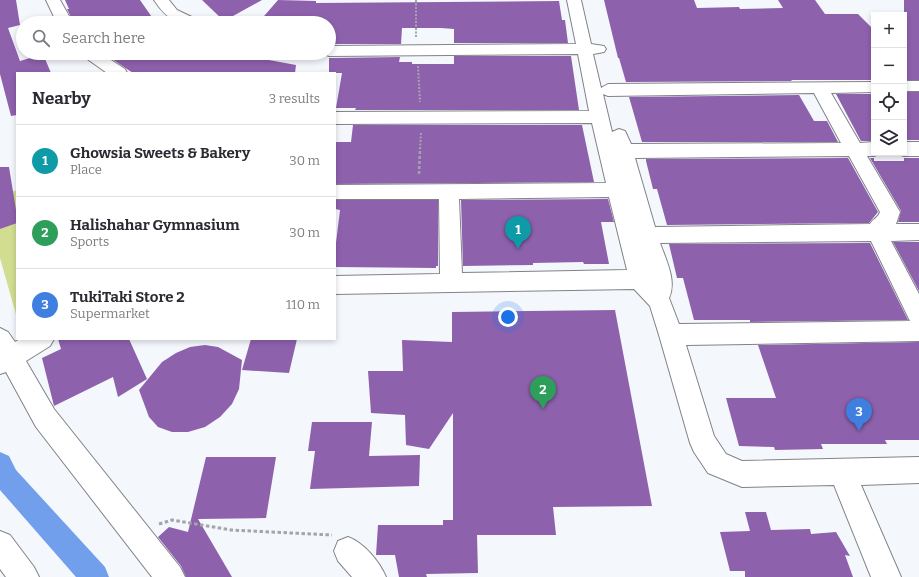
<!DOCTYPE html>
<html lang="en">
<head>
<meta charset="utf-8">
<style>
	body { margin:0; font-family:Bitter,serif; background:#f2f2f3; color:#2b2b33 }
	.controls { position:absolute; right:12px; top:12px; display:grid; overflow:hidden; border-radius:0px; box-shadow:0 2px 6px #0003 }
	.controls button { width:36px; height:36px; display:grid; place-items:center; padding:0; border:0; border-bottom:1px solid #e1e1e2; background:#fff; color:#2b2b33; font:20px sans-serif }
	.you { position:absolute; left:508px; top:317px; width:14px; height:14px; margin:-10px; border:3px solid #fff; border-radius:50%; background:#1a73e8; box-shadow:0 0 0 6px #1a73e833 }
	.badge { display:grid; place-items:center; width:26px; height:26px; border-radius:50%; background:#464dc2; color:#fff; font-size:13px; font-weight:700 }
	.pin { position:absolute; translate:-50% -33px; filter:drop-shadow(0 1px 2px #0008) }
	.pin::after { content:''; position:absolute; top:21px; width:14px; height:12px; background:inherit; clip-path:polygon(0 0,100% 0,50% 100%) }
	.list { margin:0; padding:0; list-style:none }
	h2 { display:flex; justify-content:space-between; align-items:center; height:52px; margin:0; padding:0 16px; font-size:17px }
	h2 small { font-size:13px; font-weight:400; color:#7c7c81 }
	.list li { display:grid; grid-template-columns:26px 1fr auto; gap:12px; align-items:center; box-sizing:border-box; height:72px; padding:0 16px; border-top:1px solid #e1e1e2 }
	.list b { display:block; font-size:15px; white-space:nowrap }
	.list p { margin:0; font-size:13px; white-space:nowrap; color:#7c7c81 }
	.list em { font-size:13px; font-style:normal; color:#7c7c81 }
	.icon { flex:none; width:22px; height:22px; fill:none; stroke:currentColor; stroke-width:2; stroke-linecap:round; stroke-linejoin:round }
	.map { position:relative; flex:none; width:919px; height:577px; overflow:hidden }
	.search { position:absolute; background:#fff; box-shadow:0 2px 6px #0003; left:16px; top:16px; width:320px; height:44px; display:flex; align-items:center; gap:10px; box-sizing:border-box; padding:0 14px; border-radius:22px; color:#7c7c81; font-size:15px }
	.panel { position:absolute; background:#fff; box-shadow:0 2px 6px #0003; left:16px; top:72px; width:320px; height:268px; border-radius:0px }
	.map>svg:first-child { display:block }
	.green { fill:#d2dd91 }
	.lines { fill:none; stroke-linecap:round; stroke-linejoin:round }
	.canal { fill:#719fec; fill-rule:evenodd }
	.building { fill:#8e61ad }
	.minor-casing { stroke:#818388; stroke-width:2 }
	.path-far2 { stroke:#a3a5a8; stroke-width:2; stroke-dasharray:2 1.5; stroke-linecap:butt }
	.path-far1 { stroke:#a3a5a8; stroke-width:2.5; stroke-dasharray:3 2; stroke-linecap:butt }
	.path { stroke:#a3a5a8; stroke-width:3; stroke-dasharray:3.5 2.5; stroke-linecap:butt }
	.minor { fill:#fff; fill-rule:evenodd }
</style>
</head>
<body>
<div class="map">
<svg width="919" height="577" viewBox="0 0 919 577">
	<rect width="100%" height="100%" fill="#f4f7fc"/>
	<polygon class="green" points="17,190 17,318 0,258 0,196"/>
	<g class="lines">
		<polygon class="canal" points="0,452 9,456 16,470 105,567 109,577 76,577 0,490"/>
	</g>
	<g class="building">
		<polygon points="0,0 16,0 20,25 8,28 20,61 43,54 51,73 16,73 17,115 11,116 0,74"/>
		<polygon points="65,0 140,0 156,23 74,23 67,9 69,9"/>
		<polygon points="202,0 262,0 224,21"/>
		<polygon points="278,0 316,1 316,3 559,1 562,20 565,20 568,43 454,43 454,29 441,28 402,28 401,44 329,44 329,23 258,23"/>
		<polygon points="604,0 694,0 697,8 739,7 740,9 783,8 778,0 815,0 825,14 858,14 874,30 874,80 791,80 792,81 626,82 619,58 618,58"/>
		<rect x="904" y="0" width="15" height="80"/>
		<polygon points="103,53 232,53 296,65 295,73 133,73"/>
		<polygon points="454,56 571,56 579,110 355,110 356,108 336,108 342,73 329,73 329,58 400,57 399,62 412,62 412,64 454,64"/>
		<rect x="904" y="92" width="15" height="48"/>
		<polygon points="836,94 874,94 874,141 861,141"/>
		<polygon points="799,95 814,121 827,121 838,142 642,142 629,97"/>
		<polygon points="353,125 582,125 594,182 335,184 335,142 351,142"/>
		<polygon points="848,158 878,212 869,223 667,225 657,189 653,189 646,161 646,159"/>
		<polygon points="870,158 874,158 874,161 904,161 904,158 919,158 919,222 898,222 901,211"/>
		<polygon points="0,167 9,167 17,216 17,223 0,229"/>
		<polygon points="608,199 614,222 601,222 609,264 584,264 583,262 533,263 533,265 463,266 461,200"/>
		<polygon points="335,200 438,200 438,266 436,266 436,268 335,267 335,251 340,210 335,209"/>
		<polygon points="893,242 919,242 919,291"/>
		<polygon points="870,243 908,320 750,322 750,320 694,320 683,278 677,278 669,244"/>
		<polygon points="615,310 652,506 553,507 556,535 477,535 478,573 426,574 427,577 399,577 395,555 376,555 378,525 443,525 443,520 453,520 453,413 429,449 406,445 405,415 371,413 368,371 403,371 402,340 452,342 452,312"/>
		<polygon points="58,339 129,339 147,379 118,397 113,377 54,406 42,358 61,349"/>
		<polygon points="251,339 297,339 289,373 242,370"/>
		<polygon points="919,342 919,440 885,440 887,444 821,444 823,449 775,450 774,447 739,446 726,398 776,398 758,345"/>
		<polygon points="205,345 218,347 242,360 239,389 232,404 220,417 205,427 188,432 172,432 158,427 149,417 139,390 162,362 176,353 190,347"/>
		<polygon points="312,422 372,422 369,456 420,455 419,486 310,489 315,451 308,451"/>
		<polygon points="206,457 276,457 266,518 198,519 232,577 186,577 181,566 158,537 169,527 188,532"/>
		<polygon points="745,512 766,512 771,530 810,529 811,534 836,532 850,556 845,555 853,577 745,577 745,571 730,571 720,532 750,531"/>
	</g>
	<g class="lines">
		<defs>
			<g id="minor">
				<polygon points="46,0 60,0 73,23 57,23"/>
				<path d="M154,0H169L177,10L198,20L201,23C176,23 168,21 154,0Z"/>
				<path d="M567,0H581L591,44L604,46L606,49L604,52L593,54L601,88L608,84L874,82V92L831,93L860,143L874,142V153H881L874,156H867L900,212L896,224H919V240L891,241L919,294V341L686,345L714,436L726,454L742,461L919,457V483L861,485L901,577H871L834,485L742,487L708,473L694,452L690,443L659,335L650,306L634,289L335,294V276L440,274L439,199H335V185L606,183L592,123L335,124V112L589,111L578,54L329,56L322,53H329V46L576,44ZM814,93L841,143L631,144L625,131L619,129L612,132L603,94L608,96ZM849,156L880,212C878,218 873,219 870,224L655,227L635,158ZM609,197L627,270L462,273L459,199ZM871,241L910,321L679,324L669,298C677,281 666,260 660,243Z"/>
				<polygon points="81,53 100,53 125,69 127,73 107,73 83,56"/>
				<rect x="904" y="81" width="15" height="10"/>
				<polygon points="904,142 919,142 919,156 904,156 898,154 904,153"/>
				<polygon points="0,328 8,332 15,342 20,339 54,339 50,346 26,361 54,409 180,567 185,577 152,577 36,427 6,372 0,374"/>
				<polygon points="0,531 10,535 34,567 39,577 6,577 0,569"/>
				<path d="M348,537C364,543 379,561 386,577H352L338,561L334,551L338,541Z"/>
			</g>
		</defs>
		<use href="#minor" class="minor-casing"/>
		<g class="path-far2">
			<polyline points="416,0 416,37"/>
			<polyline points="418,66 420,102"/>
			<polyline points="420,149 421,133"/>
		</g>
		<polyline class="path-far1" points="419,174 420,148"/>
		<polyline class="path" points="159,524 172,520 231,530 332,535"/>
		<use href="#minor" class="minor"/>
	</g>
</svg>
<div class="controls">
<button>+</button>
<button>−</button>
<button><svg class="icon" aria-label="locate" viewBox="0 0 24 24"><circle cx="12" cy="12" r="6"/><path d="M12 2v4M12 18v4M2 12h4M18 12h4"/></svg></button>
<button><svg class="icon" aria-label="layers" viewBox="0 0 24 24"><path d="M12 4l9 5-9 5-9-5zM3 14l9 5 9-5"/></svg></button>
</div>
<div class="you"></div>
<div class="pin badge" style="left:518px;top:249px;background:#0f9aa8">1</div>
<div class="pin badge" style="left:543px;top:409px;background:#2e9e5b">2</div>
<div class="pin badge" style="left:859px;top:431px;background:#3f7fe0">3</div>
<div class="search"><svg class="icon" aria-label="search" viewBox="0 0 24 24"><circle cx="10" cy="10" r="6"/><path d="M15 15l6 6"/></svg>Search here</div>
<section class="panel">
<h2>Nearby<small>3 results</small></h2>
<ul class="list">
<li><span class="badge" style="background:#0f9aa8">1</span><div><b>Ghowsia Sweets &amp; Bakery</b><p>Place</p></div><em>30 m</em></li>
<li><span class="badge" style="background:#2e9e5b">2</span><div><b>Halishahar Gymnasium</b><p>Sports</p></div><em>30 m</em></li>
<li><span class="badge" style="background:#3f7fe0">3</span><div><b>TukiTaki Store 2</b><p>Supermarket</p></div><em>110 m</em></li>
</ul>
</section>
</div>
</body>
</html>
